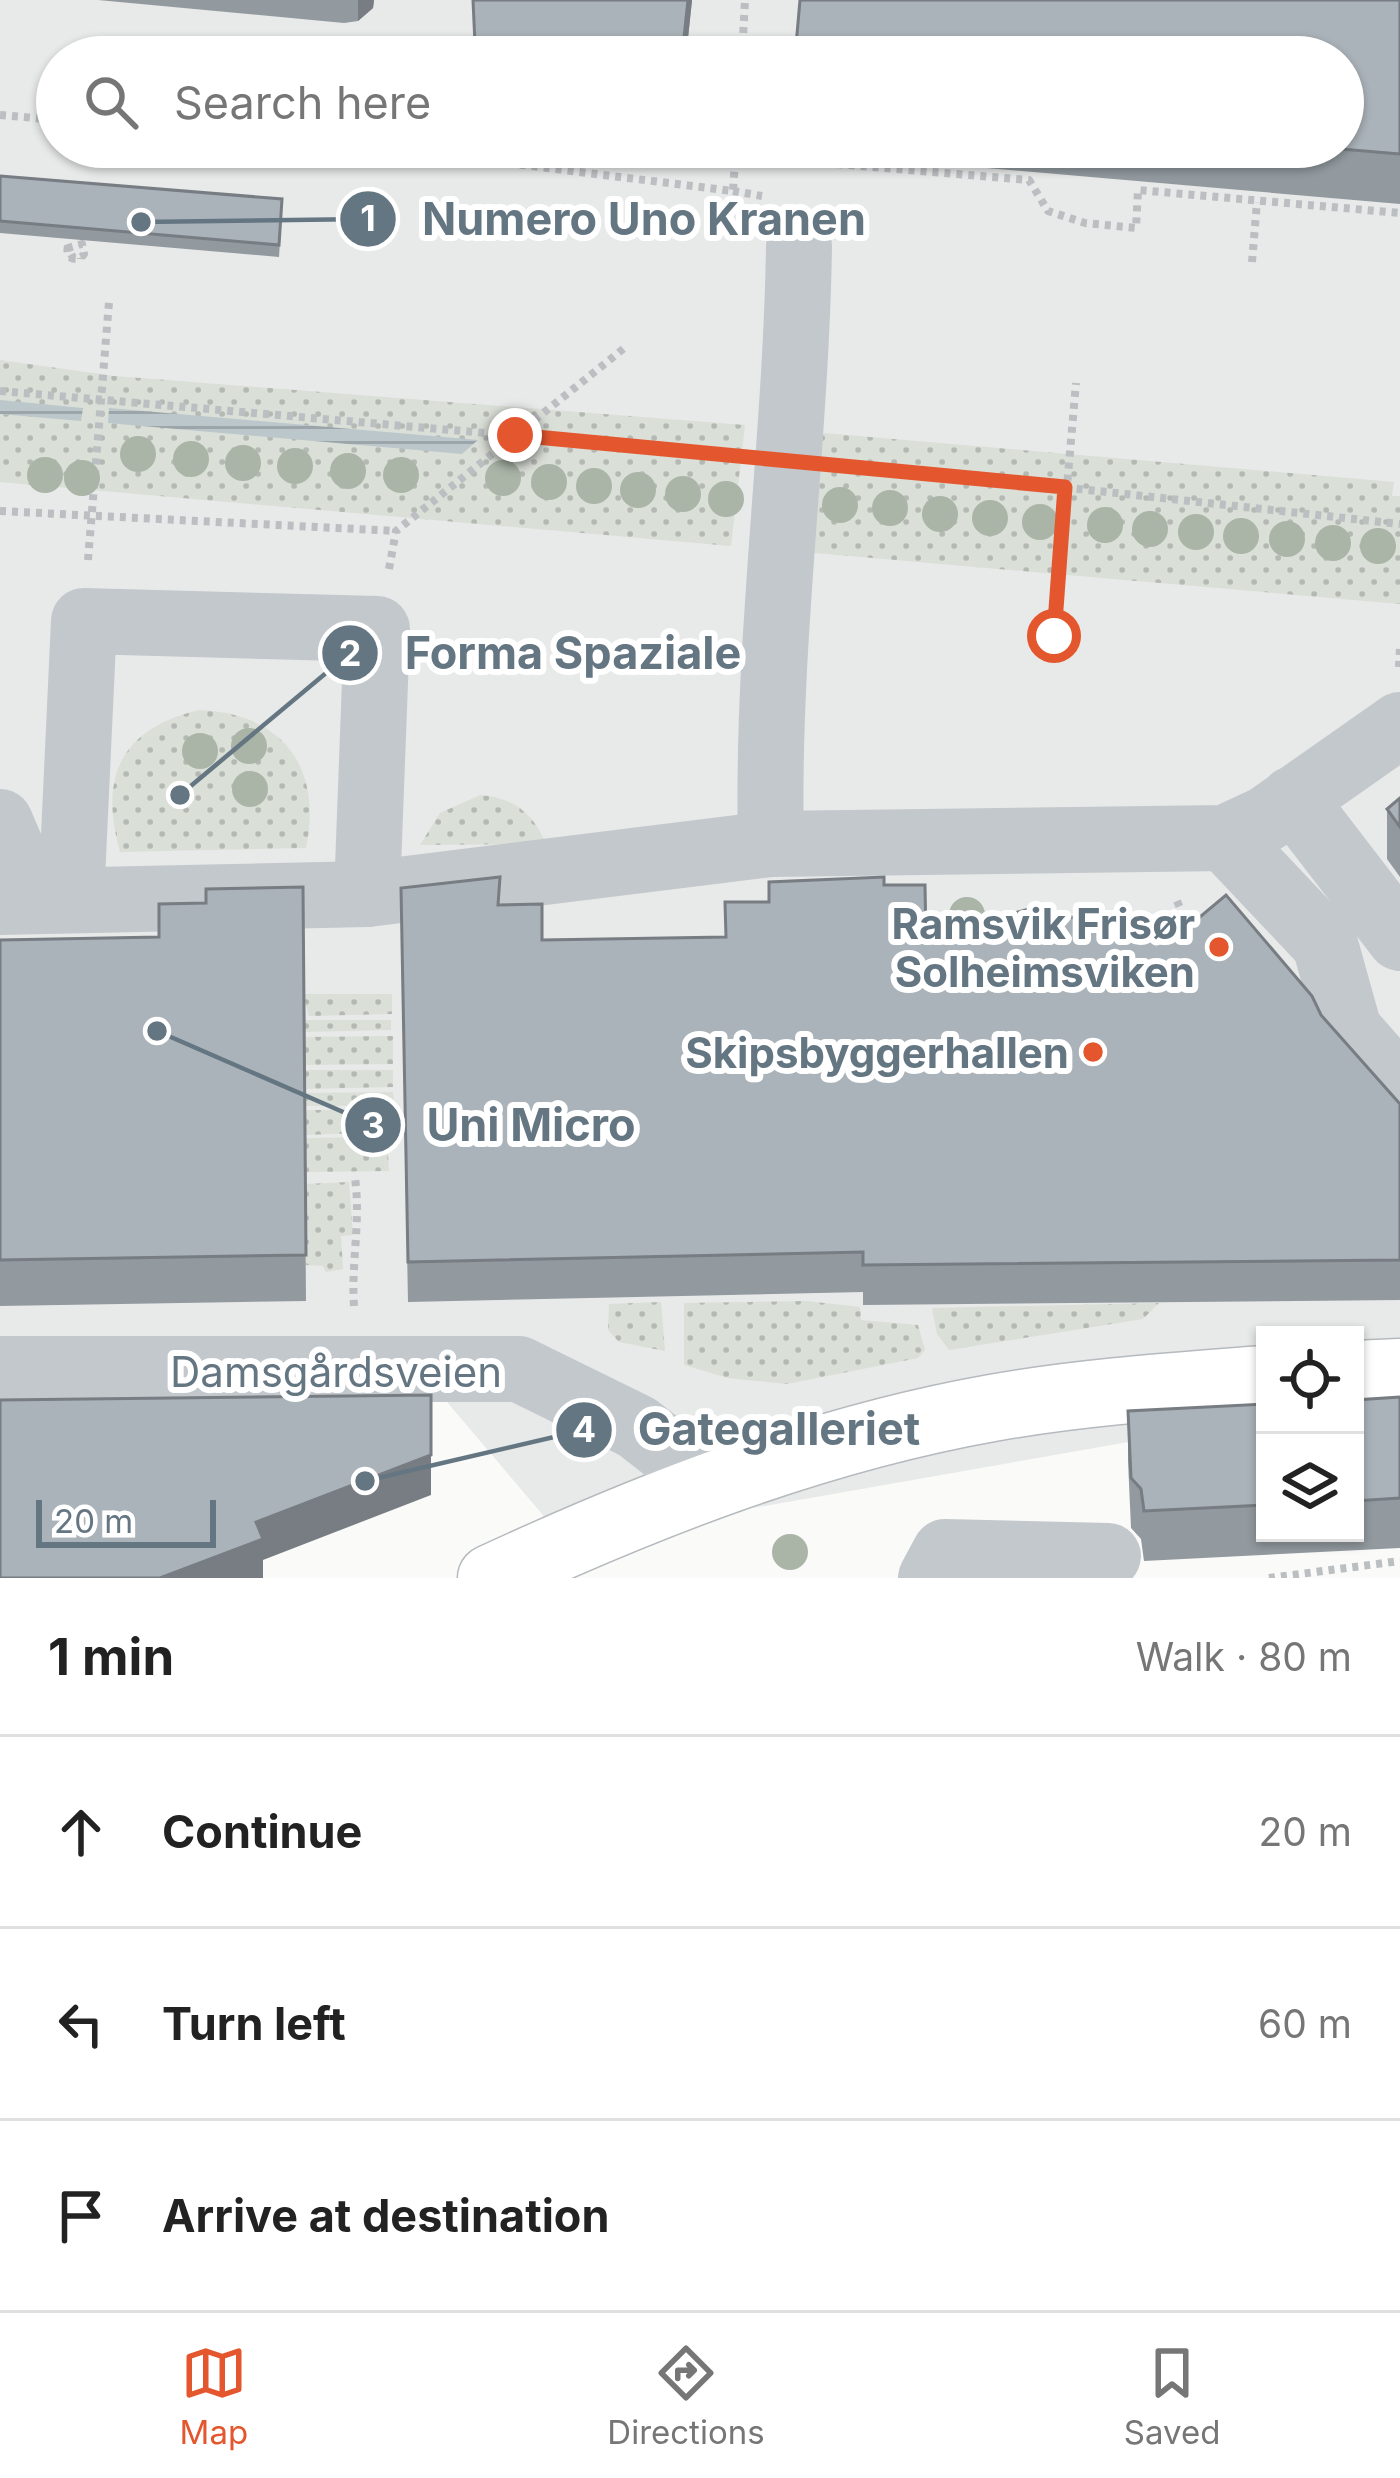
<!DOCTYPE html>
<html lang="en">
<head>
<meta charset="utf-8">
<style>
	body { margin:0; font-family:Inter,sans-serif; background:#f2f2f2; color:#222 }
	.controls { position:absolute; right:36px; bottom:36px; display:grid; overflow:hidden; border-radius:0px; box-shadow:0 3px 9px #0004 }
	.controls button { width:108px; height:108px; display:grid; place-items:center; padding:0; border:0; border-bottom:3px solid #e0e0e0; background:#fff; color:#222; font:60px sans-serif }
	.scale { position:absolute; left:36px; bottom:30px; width:180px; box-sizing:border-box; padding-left:12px; border:6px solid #657683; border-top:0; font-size:33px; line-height:42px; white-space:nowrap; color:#657683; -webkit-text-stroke:9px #fff; paint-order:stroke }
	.stop { position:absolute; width:36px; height:36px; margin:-27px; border:9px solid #e4572e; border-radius:50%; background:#fff }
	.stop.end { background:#e4572e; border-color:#fff; box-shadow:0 3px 12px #0008 }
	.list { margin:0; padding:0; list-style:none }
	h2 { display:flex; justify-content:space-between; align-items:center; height:156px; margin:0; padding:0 48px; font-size:51px }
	h2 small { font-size:39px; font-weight:400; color:#767676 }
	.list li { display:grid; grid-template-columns:78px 1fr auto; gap:36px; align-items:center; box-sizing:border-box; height:192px; padding:0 48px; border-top:3px solid #e0e0e0 }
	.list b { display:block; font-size:45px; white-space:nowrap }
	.list em { font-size:39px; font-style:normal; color:#767676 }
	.icon { flex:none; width:66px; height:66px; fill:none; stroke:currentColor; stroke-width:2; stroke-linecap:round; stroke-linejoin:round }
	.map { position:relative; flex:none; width:1400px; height:1578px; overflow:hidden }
	.search { position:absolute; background:#fff; box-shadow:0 3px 9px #0004; left:36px; right:36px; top:36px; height:132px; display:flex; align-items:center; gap:30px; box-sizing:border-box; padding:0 42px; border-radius:66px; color:#767676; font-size:45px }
	.sheet { height:732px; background:#fff }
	nav { display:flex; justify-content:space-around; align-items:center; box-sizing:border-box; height:168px; border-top:3px solid #e0e0e0; background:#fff; font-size:33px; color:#767676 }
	nav a { display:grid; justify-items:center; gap:6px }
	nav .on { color:#e4572e }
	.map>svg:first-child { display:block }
	.built { fill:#e8e9e9; fill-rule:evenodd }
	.grass { fill:url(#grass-dots) }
	.water { fill:url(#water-rules) }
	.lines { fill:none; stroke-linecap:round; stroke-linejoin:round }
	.major-casing { stroke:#b5babe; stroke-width:69 }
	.path { stroke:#bbbfc2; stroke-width:8; stroke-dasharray:6 6; stroke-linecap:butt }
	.minor { stroke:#c3c8cc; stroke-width:66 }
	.major { stroke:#fff; stroke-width:66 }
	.tree { fill:#aab4a7 }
	.wall { fill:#929a9f }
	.shaded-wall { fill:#777d82 }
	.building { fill:#aab3b9; stroke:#777d82; stroke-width:3 }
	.route { stroke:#e4572e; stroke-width:15 }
	.poi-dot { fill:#e4572e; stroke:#fff; stroke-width:4.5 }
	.labels { text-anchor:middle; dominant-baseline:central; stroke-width:12; stroke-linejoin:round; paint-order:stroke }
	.poi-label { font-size:42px; font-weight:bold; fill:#657683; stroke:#fff; text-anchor:end }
	.street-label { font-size:42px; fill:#657683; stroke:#fff }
	.leader { fill:none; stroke:#657683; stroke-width:4.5 }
	.callout-dot { fill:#657683; stroke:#fff; stroke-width:4.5 }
	.mark-label { font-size:36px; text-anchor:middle; font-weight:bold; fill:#fff }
	.callout-label { font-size:45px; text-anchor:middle; font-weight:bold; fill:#657683; stroke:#fff; stroke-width:12; stroke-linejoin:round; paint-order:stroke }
</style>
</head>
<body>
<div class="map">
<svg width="1400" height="1578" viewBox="0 0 1400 1578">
	<defs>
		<pattern id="grass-dots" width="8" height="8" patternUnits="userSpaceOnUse" patternTransform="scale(3)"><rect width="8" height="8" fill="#dadfd7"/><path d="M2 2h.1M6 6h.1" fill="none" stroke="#b4b9b4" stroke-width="1.8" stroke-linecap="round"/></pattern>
		<pattern id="water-rules" width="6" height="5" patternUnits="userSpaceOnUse" patternTransform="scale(3)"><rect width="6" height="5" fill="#bbc7cb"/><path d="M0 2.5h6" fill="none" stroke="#9ca6aa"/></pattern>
	</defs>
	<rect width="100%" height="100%" fill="#fafaf8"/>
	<path class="built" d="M0,0H1400V1395L1355,1403V1335H1265V1418L565,1541L441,1395L0,1414ZM57,57H1343V147H57Z"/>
	<g class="grass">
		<polygon points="0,360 114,376 745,425 731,546 0,482"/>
		<polygon points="812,432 1394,482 1392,496 1400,496 1400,604 804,552"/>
		<path d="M199,710C281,713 323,766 306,848L120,852C99,777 120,729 199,710Z"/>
		<path d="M480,795C514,798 533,813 546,844L420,845L440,813Z"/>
		<polygon points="303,994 392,994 392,1014 309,1016"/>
		<polygon points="303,1020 391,1020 391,1030 303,1032"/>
		<polygon points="393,1036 393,1064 304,1065 304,1037"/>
		<polygon points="304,1070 393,1070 393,1087 304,1089"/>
		<polygon points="393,1092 394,1106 305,1106 304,1093"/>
		<polygon points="304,1110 389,1110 389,1132 305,1135"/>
		<polygon points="387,1137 389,1171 305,1172 305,1138"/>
		<polygon points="349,1182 353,1235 341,1236 343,1269 326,1272 323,1266 306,1265 305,1184"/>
		<polygon points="806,1301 860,1307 861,1320 918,1325 925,1350 918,1358 787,1384 728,1378 684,1365 684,1303"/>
		<polygon points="661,1302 665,1351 619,1342 608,1330 609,1304"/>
		<polygon points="1159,1303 1143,1319 949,1350 937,1334 932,1308"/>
	</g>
	<g class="water">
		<polygon points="0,400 83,408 81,421 0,414"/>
		<polygon points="109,408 478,440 462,454 108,423"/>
	</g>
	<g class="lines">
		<defs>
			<g id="major">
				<polyline points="1355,1374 1400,1372"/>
				<path d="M491,1578C651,1504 818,1439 992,1408C1082,1392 1174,1386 1265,1379"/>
			</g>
		</defs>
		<use href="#major" class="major-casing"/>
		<g class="path">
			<polyline points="742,57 745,0"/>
			<polyline points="0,115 57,120"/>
			<polyline points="377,147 733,191 736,147"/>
			<polyline points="777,159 1029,180 1048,211 1085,223 1136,228 1138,190 1400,213"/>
			<polyline points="733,191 762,196"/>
			<path d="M68,246C66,254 69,260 79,259C81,257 83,256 84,254L82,244L68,248L73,258C75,259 78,259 81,258V259"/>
			<polyline points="1252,262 1257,202"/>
			<polyline points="0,391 728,454"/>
			<polyline points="850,464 1400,524"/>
			<polyline points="0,511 396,531"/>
			<polyline points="88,560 109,302"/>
			<polyline points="389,569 396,531 628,345"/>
			<polyline points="1054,636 1076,383"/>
			<polyline points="1399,667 1400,648"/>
			<polyline points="1177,901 1190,931"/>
			<path d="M354,1306C351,1261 361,1223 355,1178"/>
			<polyline points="1269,1578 1400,1561"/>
		</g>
		<g class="minor">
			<polyline points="1293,799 1400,938"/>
			<polyline points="0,822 34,901"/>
			<polyline points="1225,838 1325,944 1349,1030 1400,1088"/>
			<path d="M771,844C766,644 796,445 799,246"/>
			<polyline points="71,900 84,621 377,629 367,894"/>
			<polyline points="0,902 367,894 771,844 1225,838 1266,819 1400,725"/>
			<polyline points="0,1369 519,1369 637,1427 710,1484"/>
			<polyline points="931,1578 945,1552 1108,1556"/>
		</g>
		<use href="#major" class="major"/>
	</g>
	<g class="tree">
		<circle cx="138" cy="454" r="18"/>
		<circle cx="191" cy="459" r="18"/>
		<circle cx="243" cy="463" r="18"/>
		<circle cx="295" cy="466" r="18"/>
		<circle cx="348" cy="471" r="18"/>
		<circle cx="45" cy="475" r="18"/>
		<circle cx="401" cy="475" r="18"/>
		<circle cx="82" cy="478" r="18"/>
		<circle cx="503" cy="478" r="18"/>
		<circle cx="549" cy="482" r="18"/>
		<circle cx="594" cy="486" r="18"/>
		<circle cx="638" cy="490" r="18"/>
		<circle cx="683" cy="494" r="18"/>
		<circle cx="726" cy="499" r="18"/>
		<circle cx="840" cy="505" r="18"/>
		<circle cx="890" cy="508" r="18"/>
		<circle cx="940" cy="514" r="18"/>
		<circle cx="990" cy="518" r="18"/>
		<circle cx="1040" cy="522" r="18"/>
		<circle cx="1105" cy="525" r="18"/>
		<circle cx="1150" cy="529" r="18"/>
		<circle cx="1196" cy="532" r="18"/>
		<circle cx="1241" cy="536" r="18"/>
		<circle cx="1287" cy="539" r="18"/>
		<circle cx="1333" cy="543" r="18"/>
		<circle cx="1378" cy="546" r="18"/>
		<circle cx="249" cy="746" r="18"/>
		<circle cx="200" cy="751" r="18"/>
		<circle cx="250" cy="789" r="18"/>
		<circle cx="967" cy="915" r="18"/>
		<circle cx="790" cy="1552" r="18"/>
	</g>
	<g class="wall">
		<polygon points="98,0 374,0 373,8 358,21 344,23"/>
		<polygon points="473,0 692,0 686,57 474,57"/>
		<polygon points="1400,0 1400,204 791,151 791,147 1343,147"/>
		<polygon points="0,176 282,211 279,257 0,233"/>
		<polygon points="1400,798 1400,877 1387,859 1387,809"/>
		<polygon points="884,885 926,938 1106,932 1321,1015 1400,1104 1400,1300 863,1305 863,1292 408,1302 401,928 500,905 542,940 725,937 769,902"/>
		<polygon points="303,887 306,1301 0,1306 0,940 159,937 206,903"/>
		<polygon points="1400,1397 1400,1548 1144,1561 1141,1539 1131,1528 1128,1461 1128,1411 1265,1404 1265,1533 1355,1533 1355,1400"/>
	</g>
	<g class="shaded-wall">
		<polygon points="358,0 374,0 373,8 358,21"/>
		<polygon points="688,0 692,0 686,57 682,57"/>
		<polygon points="431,1455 431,1495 263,1560 263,1578 160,1578 256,1522"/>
	</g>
	<g class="building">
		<polygon points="473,0 688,0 682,57 639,57 475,44"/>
		<polygon points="800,0 1400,0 1400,154 1317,147 1343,147 1343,57 795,57"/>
		<polygon points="0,176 282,199 279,245 0,221"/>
		<polygon points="1400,798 1400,827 1387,809"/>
		<polygon points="500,877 498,905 542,904 542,940 726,937 725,902 769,902 769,882 884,877 884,885 925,885 926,938 1029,909 1062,913 1106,932 1182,932 1226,895 1312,996 1321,1015 1400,1104 1400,1260 863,1265 863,1252 408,1262 401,888"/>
		<polygon points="303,887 306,1255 0,1260 0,940 159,937 159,904 206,903 206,889"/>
		<polygon points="431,1395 431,1455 256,1522 263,1539 160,1578 0,1578 0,1400"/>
		<polygon points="1400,1397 1400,1498 1355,1501 1355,1400"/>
		<polygon points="1265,1404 1265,1505 1144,1511 1141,1489 1131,1478 1128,1411"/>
	</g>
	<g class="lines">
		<polyline class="route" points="515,435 1065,487 1054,636"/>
	</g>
	<g class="poi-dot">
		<circle cx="1219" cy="947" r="12"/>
		<circle cx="1093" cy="1052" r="12"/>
	</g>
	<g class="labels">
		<g class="poi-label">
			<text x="1195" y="923">Ramsvik Frisør<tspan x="1195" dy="48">Solheimsviken</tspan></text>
			<text x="1069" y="1052">Skipsbyggerhallen</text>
		</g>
		<g class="street-label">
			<text x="336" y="1371">Damsgårdsveien</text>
		</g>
	</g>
	<path class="leader" d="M141 222L368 219M180 795L350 653M157 1031L373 1125M365 1481L584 1430"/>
	<g class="callout-dot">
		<circle cx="141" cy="222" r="12"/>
		<circle cx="180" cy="795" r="12"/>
		<circle cx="157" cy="1031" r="12"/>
		<circle cx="365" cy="1481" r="12"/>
		<circle cx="368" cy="219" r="30"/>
		<circle cx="350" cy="653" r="30"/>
		<circle cx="373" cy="1125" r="30"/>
		<circle cx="584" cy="1430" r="30"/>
	</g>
	<g class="mark-label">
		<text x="368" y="231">1</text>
		<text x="350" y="666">2</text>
		<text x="373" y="1138">3</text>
		<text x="584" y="1442">4</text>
	</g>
	<g class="callout-label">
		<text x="644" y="235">Numero Uno Kranen</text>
		<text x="573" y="669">Forma Spaziale</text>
		<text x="531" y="1141">Uni Micro</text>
		<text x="779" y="1445">Gategalleriet</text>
	</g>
</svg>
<div class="controls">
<button><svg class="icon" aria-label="locate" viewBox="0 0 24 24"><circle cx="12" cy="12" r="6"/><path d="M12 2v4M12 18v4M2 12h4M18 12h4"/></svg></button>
<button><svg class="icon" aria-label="layers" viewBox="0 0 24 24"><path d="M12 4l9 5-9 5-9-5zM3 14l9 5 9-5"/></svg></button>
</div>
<div class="scale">20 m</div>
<div class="stop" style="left:1054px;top:636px"></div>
<div class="stop end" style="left:515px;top:435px"></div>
<div class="search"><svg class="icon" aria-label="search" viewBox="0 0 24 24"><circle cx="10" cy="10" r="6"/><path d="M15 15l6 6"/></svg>Search here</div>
</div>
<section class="sheet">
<h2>1 min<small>Walk · 80 m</small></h2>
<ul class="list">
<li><svg class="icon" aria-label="ahead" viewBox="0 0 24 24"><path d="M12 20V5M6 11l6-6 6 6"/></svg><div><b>Continue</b></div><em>20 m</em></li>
<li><svg class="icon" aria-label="left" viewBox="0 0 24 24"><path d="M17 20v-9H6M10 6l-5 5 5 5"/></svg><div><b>Turn left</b></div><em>60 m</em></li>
<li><svg class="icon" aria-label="arrive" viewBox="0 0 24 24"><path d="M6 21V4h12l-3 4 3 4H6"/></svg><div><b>Arrive at destination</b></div></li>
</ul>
</section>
<nav>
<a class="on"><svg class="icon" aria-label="map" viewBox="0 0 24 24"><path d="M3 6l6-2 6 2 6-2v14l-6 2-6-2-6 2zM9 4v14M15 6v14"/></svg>Map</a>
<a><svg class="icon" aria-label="directions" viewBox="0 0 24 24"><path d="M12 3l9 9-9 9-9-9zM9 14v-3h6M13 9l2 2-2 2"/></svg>Directions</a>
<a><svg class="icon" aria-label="saved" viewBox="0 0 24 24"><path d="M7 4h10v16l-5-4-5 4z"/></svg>Saved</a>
</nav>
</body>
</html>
